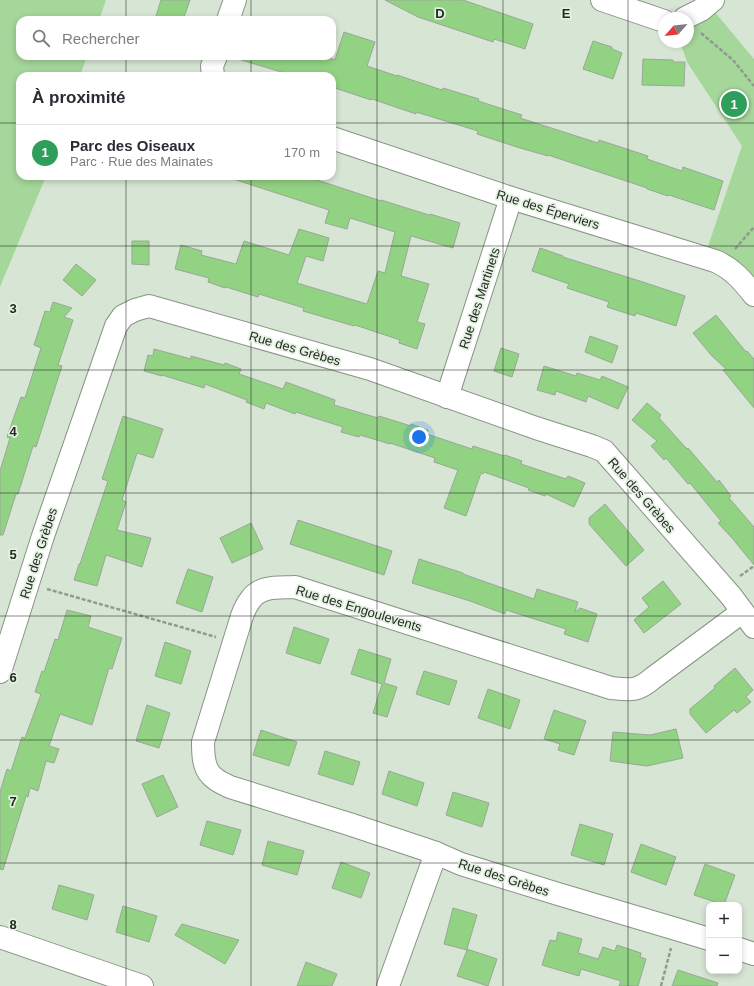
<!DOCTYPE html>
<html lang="fr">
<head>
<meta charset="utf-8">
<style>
  :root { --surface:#fff; --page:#f2f2f3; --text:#2b2b33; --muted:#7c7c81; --line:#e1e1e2; --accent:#0f766e }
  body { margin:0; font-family:Helvetica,sans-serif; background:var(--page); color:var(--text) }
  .controls { position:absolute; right:12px; bottom:12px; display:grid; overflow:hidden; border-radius:8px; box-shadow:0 2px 6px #0003 }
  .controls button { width:36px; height:36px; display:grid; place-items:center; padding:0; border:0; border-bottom:1px solid var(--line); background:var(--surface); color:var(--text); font:20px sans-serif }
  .compass { position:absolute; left:658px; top:12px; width:36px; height:36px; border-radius:50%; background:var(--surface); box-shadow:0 2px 6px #0003; rotate:243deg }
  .you { position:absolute; left:419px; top:437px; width:14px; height:14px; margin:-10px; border:3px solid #fff; border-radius:50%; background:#1a73e8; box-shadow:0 0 0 6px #1a73e833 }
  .badge { display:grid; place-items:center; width:26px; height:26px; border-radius:50%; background:var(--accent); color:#fff; font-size:13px; font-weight:700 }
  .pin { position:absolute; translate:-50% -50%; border:2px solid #fff; box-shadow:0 1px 4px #0006 }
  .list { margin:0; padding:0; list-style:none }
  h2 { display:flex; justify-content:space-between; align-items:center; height:52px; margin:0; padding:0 16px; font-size:17px }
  h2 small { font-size:13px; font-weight:400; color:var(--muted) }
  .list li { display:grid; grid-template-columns:26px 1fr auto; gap:12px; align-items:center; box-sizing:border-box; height:56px; padding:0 16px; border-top:1px solid var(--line) }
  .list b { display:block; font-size:15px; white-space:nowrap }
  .list p { margin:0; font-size:13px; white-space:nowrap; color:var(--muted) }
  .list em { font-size:13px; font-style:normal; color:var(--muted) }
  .icon { flex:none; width:22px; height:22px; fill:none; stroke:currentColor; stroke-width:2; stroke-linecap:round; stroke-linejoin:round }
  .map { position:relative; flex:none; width:754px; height:986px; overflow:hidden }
  .search { position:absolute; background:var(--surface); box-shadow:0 2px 6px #0003; left:16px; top:16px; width:320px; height:44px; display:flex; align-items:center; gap:10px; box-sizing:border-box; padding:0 14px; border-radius:12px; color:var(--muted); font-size:15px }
  .panel { position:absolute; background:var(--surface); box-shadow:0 2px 6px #0003; left:16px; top:72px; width:320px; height:108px; border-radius:12px }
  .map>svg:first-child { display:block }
</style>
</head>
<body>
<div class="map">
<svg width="754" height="986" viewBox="0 0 754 986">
  <rect width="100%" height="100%" fill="#d7e5d4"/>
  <g fill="#a5d69a">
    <path d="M0 0H106L99 20H20V56H87L80 76H20V176H46L0 287Z"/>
    <path d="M708 4 754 59V279L704 258 742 146 687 62 680 42H688V18Z"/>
  </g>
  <g fill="#92d283" stroke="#9aa797">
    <path d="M161 0H190L183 20H168L156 16Z"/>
    <path d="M385 0H463L533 24 525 49 494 39 493 42 418 17Z"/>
    <path d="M344 32 375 42 367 66 397 76V75L442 90 443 88 479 99 478 101 522 115 520 118 598 143 599 140 648 156 647 159 682 171 683 167 723 181 714 210 669 195 668 196 647 189V188L548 155V156L520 148 477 134 478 131 416 112V114L372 99 371 100 332 87V76H295L241 60V56H322L335 60Z"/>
    <path d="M593 41 612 47V49L622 53 613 79 583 69Z"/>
    <path d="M643 59 673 60V62H685L684 86 642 85Z"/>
    <path d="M234 176H305L381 201V200L429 215 430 214 460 223 453 248 411 236 401 276 429 284 417 322 425 324 417 349 399 343 400 340 355 325 354 326 303 311 304 308 259 294 258 297 226 287 225 288 208 282 209 278 175 269 181 245 202 251 201 255 236 264 244 241 289 255 299 229 329 238 323 261 306 256 297 283 367 304 378 271 385 273 395 232 350 218 347 229 325 223 329 210 233 179Z"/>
    <path d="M132 241H149V265L132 264Z"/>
    <path d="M540 248 563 256V257L646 283 685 296 676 326 636 313 635 316 607 307 609 302 567 288 569 284 532 271Z"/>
    <path d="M76 264 96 280 82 296 63 280Z"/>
    <path d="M53 302 72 308 64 317 73 320 58 365 62 366 36 447 33 446 18 494H16L3 535H0V471L10 438 7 437 21 397 25 398 41 348 34 345 45 311 50 312Z"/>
    <path d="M716 315 746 352 747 351 754 359V408L723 370 726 369 711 355 693 333Z"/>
    <path d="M590 336 618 346 612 363 585 352Z"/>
    <path d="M501 348 519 354 512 377 494 371Z"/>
    <path d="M154 349 191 359V356L224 365 225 363 241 369 239 374 283 389 286 382 335 400 334 405 378 418 379 416 411 426V424L428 430 427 434 472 449 473 446 504 456 505 455 522 461 521 464 566 479 568 476 585 483 574 507 546 494 545 496 528 490 529 488 484 472 483 474 481 473 466 516 444 508 458 470 434 462 435 458 390 443V444L360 435 359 437 341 432 343 427 296 412 295 414 266 403 264 409 246 402 247 400 205 384 204 388 162 375V376L144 371 148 355 153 356Z"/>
    <path d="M544 366 576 376 577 373 600 380 602 376 628 387 618 409 588 396 586 402 556 391 555 395 537 390Z"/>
    <path d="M647 403 661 415 659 418 687 449 688 448 717 482 719 480 731 496 729 498 754 527V565L732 538 718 523 721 521 690 483 688 484 666 458 664 460 651 446 657 441 632 420Z"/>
    <path d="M123 416 163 429 153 458 137 453 122 500 126 502 117 530 151 538 142 567 106 555 97 586 74 580 79 564H80L108 481 102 479Z"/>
    <path d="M605 504 644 550 626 566 589 524V518Z"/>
    <path d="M298 520 392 551 384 575 290 544Z"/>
    <path d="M251 523 263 549 232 563 220 538Z"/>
    <path d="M419 559 463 573V574L534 599 537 589 578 602 575 612 580 608 597 614 588 642 564 634 566 629 506 610 505 614 470 601 412 583Z"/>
    <path d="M188 569 213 577 202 612 176 603Z"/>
    <path d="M663 581 681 604 644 633 634 620 649 607 642 598Z"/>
    <path d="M67 610 91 616 88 627 122 638 112 669 109 668 92 725 60 714 49 746 59 749 54 763 46 761 38 791 30 788 28 797 26 796 3 870 0 869V792L7 769 11 771 22 737 25 738 41 694 35 692 42 671 44 672 55 639 58 640Z"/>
    <path d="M294 627 329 639 320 664 286 653Z"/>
    <path d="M165 642 191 651 181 684 155 676Z"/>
    <path d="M359 649 391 659 384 683 397 687 387 717 373 713 382 684 351 674Z"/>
    <path d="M735 668 753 690 746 697 751 702 737 713 734 710 706 733 690 714V709L715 688 714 686Z"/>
    <path d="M424 671 457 681 449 705 416 694Z"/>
    <path d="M488 689 520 700 510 729 478 718Z"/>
    <path d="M147 705 170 713 159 748 136 741Z"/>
    <path d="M554 710 586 721 574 755 558 750 560 744 544 739Z"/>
    <path d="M676 729 683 758 647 766 610 761 613 732 650 735Z"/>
    <path d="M261 730 297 742 289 766 253 755Z"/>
    <path d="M325 751 360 762 353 785 318 774Z"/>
    <path d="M389 771 424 783 417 806 382 794Z"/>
    <path d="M163 775 178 807 157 817 142 784Z"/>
    <path d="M453 792 489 803 482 827 446 815Z"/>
    <path d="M207 821 241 830 233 855 200 845Z"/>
    <path d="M580 824 613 834 604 865 571 855Z"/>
    <path d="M268 841 304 851 297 875 262 865Z"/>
    <path d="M641 844 676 857 666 885 631 872Z"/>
    <path d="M341 862 370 873 361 898 332 888Z"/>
    <path d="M705 864 735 875 724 905 694 895Z"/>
    <path d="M59 885 94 895 87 920 52 909Z"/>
    <path d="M123 906 157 916 149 942 116 932Z"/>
    <path d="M453 908 477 915 467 949 497 959 488 986 457 976 467 950 444 944Z"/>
    <path d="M182 924 239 940 225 964 175 935Z"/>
    <path d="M558 932 582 939 578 953 598 959 603 947 615 951 617 945 641 953 640 957 646 959 638 986H619L621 981 581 969 579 976 542 965 550 940 556 941Z"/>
    <path d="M306 962 337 974 332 986H297Z"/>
    <path d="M678 970 718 983 717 986H672Z"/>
  </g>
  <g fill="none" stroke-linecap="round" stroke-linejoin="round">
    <g stroke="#889585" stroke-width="24">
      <g id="minor">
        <path d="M602 0 664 21"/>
        <path d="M685 18 701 10 713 0"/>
        <path d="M228 20 235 0"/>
        <path d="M213 76 212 66 216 56"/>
        <path d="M332 138 511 198 715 261C732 268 743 281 754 295"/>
        <path d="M447 397 511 198"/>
        <path d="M0 672 43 536 116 326 123 316 135 310 149 306 370 369 536 428 592 446 604 451 731 596 754 627"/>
        <path d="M0 937 142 986"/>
        <path d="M709 939 676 929 558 894 461 864 436 853 349 824 230 787C224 784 216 781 211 775 203 767 203 753 203 742L242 616C244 610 247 604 251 599 261 585 280 588 295 587L611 688C630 690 637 692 653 678L742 612"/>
        <path d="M739 949 754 954"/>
        <path d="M388 986 436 853"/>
      </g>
    </g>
    <g stroke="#909a8e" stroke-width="2.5" stroke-dasharray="4 2" stroke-linecap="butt">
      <path d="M701 33 733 60 754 86"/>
      <path d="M735 249 754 227"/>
      <path d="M740 576 754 566"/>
      <path d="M47 589 216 637"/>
      <path d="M661 986 671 948"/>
    </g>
    <use href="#minor" stroke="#fff" stroke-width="22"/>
  </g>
  <path fill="none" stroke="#252a24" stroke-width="1" stroke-opacity="0.55" d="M126 0V20M251 0V20M377 0V986M503 0V986M628 0V986M126 56V76M251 56V76M0 123H20M332 123H754M126 176V986M251 176V986M0 246H754M0 370H754M0 493H754M0 616H754M0 740H754M0 863H754"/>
  <g text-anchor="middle" stroke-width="3.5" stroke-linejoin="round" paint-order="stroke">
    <g font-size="13" fill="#252a24" stroke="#e4f2e1">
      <text transform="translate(548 209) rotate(17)" y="5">Rue des Éperviers</text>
      <text transform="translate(479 298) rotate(-72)" y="5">Rue des Martinets</text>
      <text transform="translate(295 348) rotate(16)" y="5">Rue des Grèbes</text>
      <text transform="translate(642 495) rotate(49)" y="5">Rue des Grèbes</text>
      <text transform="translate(38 553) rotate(-72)" y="5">Rue des Grèbes</text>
      <text transform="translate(359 608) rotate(17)" y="5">Rue des Engoulevents</text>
      <text transform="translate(504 877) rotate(18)" y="5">Rue des Grèbes</text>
    </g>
  </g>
  <g font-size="13" text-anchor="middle" font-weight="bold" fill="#252a24" stroke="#e4f2e1" stroke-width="3.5" stroke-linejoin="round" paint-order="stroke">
    <text x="440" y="18">D</text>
    <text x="566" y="18">E</text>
    <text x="13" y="313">3</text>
    <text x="13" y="436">4</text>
    <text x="13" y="559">5</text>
    <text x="13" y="682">6</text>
    <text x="13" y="806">7</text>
    <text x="13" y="929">8</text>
  </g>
</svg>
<div class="controls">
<button>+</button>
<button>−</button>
</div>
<svg class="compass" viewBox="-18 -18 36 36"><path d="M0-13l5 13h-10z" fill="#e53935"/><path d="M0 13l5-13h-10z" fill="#7c7c81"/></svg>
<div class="you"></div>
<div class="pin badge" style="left:734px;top:104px;background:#2e9e5b">1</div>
<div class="search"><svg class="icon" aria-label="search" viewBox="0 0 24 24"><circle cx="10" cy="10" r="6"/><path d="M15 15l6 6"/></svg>Rechercher</div>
<section class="panel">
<h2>À proximité<small></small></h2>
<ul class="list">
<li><span class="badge" style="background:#2e9e5b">1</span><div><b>Parc des Oiseaux</b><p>Parc · Rue des Mainates</p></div><em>170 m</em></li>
</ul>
</section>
</div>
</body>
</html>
